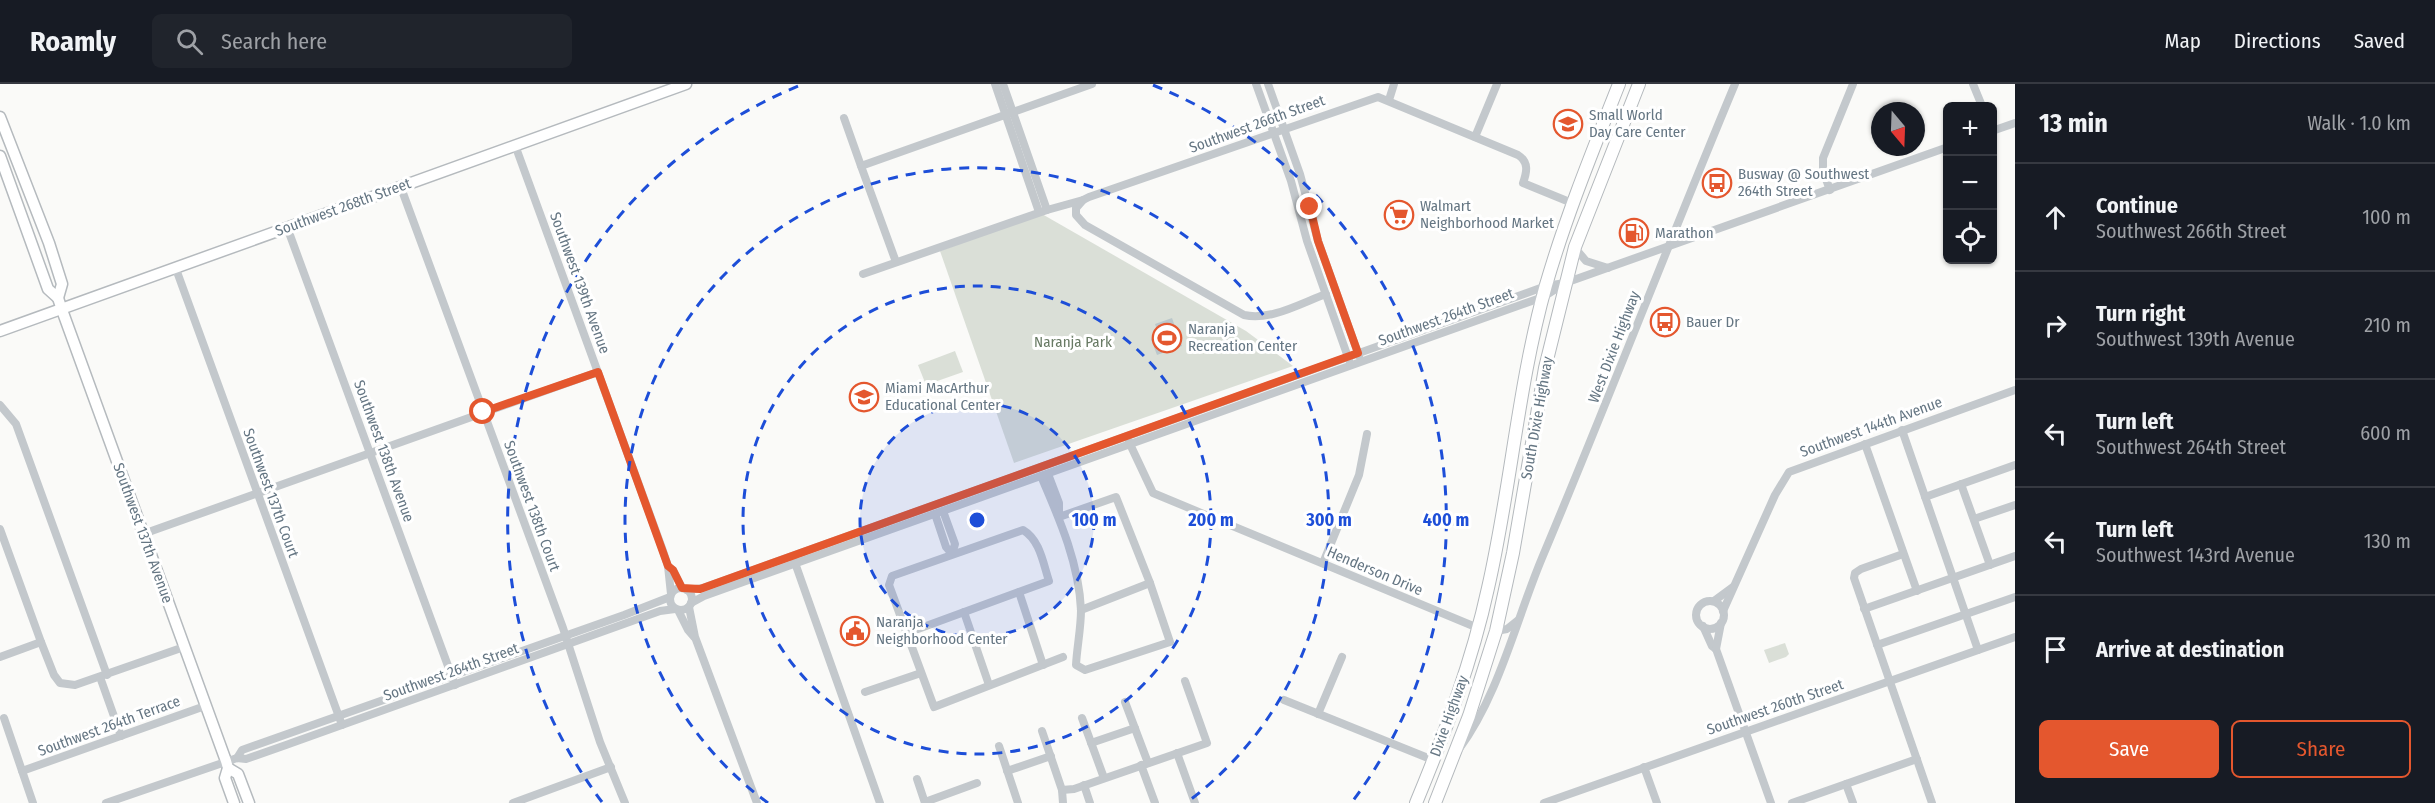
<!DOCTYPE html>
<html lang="en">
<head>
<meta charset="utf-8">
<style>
  :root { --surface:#171b24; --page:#20242c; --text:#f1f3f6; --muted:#9ea1a6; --line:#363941; --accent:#e4572e }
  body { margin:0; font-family:"Fira Sans Condensed",sans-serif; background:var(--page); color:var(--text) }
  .controls { position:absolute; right:18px; top:18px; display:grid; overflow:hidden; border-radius:9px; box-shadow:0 2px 4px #0004 }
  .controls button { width:54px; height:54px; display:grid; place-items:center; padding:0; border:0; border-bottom:2px solid var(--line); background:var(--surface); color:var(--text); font:30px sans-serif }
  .compass { position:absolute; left:1871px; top:18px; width:54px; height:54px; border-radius:50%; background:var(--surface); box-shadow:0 2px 4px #0004; rotate:161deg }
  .stop { position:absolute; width:18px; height:18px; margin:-14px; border:4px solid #e4572e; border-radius:50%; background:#fff }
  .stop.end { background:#e4572e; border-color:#fff; box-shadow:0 2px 6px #0008 }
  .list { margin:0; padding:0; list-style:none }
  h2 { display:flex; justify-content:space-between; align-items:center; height:78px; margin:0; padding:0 24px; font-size:26px }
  h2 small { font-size:20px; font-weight:400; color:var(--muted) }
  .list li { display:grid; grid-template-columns:39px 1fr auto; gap:18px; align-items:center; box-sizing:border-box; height:108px; padding:0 24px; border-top:2px solid var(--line) }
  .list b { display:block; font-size:22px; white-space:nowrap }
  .list p { margin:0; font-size:20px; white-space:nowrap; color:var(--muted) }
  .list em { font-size:20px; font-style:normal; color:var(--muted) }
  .actions { display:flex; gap:12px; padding:18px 24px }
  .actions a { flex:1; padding:14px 0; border:2px solid var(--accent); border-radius:9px; text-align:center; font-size:21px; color:var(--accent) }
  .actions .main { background:var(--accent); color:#fff }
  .icon { flex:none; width:33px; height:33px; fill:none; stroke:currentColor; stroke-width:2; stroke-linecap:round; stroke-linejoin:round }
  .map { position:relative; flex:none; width:2015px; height:719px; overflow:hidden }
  header { display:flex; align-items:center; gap:36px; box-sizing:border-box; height:84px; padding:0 30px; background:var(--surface); border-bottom:2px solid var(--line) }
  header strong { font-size:28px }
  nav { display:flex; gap:33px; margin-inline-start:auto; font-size:21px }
  .search { width:420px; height:54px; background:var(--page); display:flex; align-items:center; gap:15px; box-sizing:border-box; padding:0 21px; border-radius:9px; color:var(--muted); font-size:22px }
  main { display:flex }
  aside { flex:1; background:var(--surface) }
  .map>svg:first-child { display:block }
</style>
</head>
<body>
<header>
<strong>Roamly</strong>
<div class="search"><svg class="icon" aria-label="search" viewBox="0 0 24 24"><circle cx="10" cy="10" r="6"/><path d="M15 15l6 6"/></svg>Search here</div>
<nav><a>Map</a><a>Directions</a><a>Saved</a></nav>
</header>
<main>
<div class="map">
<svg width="2015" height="719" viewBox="0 0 2015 719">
  <rect width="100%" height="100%" fill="#fafaf8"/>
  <g fill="#dadfd7">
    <path d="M1042 130 1246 247 1293 282 1014 379 940 167Z"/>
    <path d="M955 267 963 288 926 301 918 281Z"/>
    <path d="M1785 559 1789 570 1786 573 1769 579 1764 566Z"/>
  </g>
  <g fill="#bbc7cb">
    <path d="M1172 234 1182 262 1157 271 1151 255 1159 251 1155 240Z"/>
    <path d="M1442 430 1464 434 1461 443 1450 441 1442 433Z"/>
  </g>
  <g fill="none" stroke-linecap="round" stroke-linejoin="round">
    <g stroke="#b5babe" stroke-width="13">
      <g id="major">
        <path d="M0 33 49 159 62 200 58 214"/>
        <path d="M0 72 48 205 58 214 62 226 226 677 228 684 225 694 234 719"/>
        <path d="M0 247 686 0"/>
        <path d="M228 684 238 690 249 719"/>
      </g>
    </g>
    <g stroke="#b4b9bd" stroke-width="14">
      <g id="highway">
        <path d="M1416 719C1445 649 1472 578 1488 504 1511 404 1518 300 1546 201 1566 132 1593 66 1619 0"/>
        <path d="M1435 719 1469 632 1496 547 1513 469 1545 284 1575 163 1639 0"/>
      </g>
    </g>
    <g stroke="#c3c8cc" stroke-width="8">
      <path d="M995 0 1039 128"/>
      <path d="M1003 0 1047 126 1083 116"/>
      <path d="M1256 0 1291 97 1307 157 1349 276"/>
      <path d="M1268 0 1300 90 1318 157 1359 272"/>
      <path d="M1973 0 1982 22"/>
      <path d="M1389 16 1394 0"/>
      <path d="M844 34 861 82 1092 0"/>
      <path d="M1992 47 2015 39"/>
      <path d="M1475 53 1497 0"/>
      <path d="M515 61 662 464 668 482 671 510"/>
      <path d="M861 82 896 178"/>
      <path d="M400 101 563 544 600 658 625 719"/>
      <path d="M1830 106 1823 87V74L1853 0"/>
      <path d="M287 143 455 601"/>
      <path d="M1575 164 1586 177 1608 184"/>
      <path d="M176 185 342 641"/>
      <path d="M863 190 1047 126"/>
      <path d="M1326 210C1301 219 1271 237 1244 231L1085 141 1076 131V124L1083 116 1089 113 1378 13 1518 71C1529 78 1527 88 1523 99L1572 119"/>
      <path d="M0 321 16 340 107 591"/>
      <path d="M1902 346 1978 566"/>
      <path d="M1129 358 1153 409 1478 544"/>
      <path d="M1865 360 1917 507"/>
      <path d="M1048 390 1059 419V429"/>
      <path d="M1041 392C1059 434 1079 479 1081 526 1081 544 1077 563 1076 581L1085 586 1170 558 1150 499 1116 413 1059 433"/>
      <path d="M1961 400 1990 481"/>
      <path d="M1925 413 2015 381"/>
      <path d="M943 427 955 460 952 470"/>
      <path d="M935 430 946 463 952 470"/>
      <path d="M1974 435 2015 421"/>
      <path d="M0 445 41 558 54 591 60 599 75 601 184 563"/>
      <path d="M143 450 598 288"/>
      <path d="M1903 470 1861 485 1855 489 1854 494 1932 719"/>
      <path d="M794 476 880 719"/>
      <path d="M1323 479 1359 391 1367 350"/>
      <path d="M668 482 673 486 682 504"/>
      <circle cx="681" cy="515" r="11"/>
      <path d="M687 506 703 504 1546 202 1565 199 1948 63"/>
      <path d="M1019 508 1043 581"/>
      <path d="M1714 517 1733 503"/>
      <circle cx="1710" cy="531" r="14"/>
      <path d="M691 519 704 512 1543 213 1562 201"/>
      <path d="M689 523 695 553 757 719"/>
      <path d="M1864 525 2015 472"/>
      <path d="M678 526 688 546 694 553"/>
      <path d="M1081 526 1150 499"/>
      <path d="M1723 527 1775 411 1789 388 2015 306"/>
      <path d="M964 528 989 601"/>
      <path d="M1703 542 1712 562 1716 565 1771 719"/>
      <path d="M1496 547 1507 545 1517 537"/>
      <path d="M907 549 1049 497C1043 479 1040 456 1023 446L892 492 889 501 934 623 1063 573"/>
      <path d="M1877 561 2015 513"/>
      <path d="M1716 565 1721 539"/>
      <path d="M0 573 41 558"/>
      <path d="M100 593 121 652"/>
      <path d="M865 608 921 589"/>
      <path d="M1284 616 1433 676"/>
      <path d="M1125 618 1148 679"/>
      <path d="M1318 630 1342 573"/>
      <path d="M4 634 33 719"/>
      <path d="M1082 634 1104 694"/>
      <path d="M1042 647 1062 706 1063 719"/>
      <path d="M1091 659 1135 644"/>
      <path d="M999 662 1018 719"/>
      <path d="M1459 665C1499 611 1516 536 1542 474 1608 317 1669 158 1735 0"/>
      <path d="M1177 669 1195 719"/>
      <path d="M237 674 242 666 624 531 670 513"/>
      <path d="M1141 681 1155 719"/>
      <path d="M1644 683 1657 719"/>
      <path d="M22 687 205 622"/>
      <path d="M1007 687 1051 672"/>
      <path d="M917 695 925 719"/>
      <path d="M1846 700 1853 719"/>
      <path d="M1084 701 1090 719"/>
      <path d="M1062 706 1074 705 1207 659 1185 597"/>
      <path d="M925 718 977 699"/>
      <path d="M106 719 237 674 246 675 286 661 660 527 675 525"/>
      <path d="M513 719 611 683"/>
      <path d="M1544 719 2015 553"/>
      <path d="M1792 719 1917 675"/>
    </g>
    <use href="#major" stroke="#fff" stroke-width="10"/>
    <use href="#highway" stroke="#fff" stroke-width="12"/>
  </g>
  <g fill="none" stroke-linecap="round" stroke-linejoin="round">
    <path stroke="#e4572e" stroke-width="8" d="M483 328 598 288 668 482 673 486 682 504 700 505 1358 269 1318 157 1310 123"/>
  </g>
  <circle cx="977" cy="436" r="117" fill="#1d4ed8" fill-opacity=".12"/>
  <g fill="none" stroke="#1d4ed8" stroke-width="3" stroke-dasharray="10 8">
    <circle cx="977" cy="436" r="117"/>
    <circle cx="977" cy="436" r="234"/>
    <path d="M768 719A352 352 0 1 1 1186 719"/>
    <path d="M602 718A469 469 0 0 1 801 1M1153 1A469 469 0 0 1 1352 718"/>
  </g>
  <defs>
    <g id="school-ring" transform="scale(1.5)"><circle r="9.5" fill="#fff" stroke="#e4572e" stroke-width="1.5"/><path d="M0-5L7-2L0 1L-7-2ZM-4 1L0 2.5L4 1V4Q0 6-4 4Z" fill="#e4572e"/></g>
    <g id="bus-ring" transform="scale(1.5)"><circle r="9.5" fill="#fff" stroke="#e4572e" stroke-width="1.5"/><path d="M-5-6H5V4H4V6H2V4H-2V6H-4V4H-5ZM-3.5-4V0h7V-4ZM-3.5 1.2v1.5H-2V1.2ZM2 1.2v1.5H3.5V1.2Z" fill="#e4572e"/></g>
    <g id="supermarket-ring" transform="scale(1.5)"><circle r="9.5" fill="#fff" stroke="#e4572e" stroke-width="1.5"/><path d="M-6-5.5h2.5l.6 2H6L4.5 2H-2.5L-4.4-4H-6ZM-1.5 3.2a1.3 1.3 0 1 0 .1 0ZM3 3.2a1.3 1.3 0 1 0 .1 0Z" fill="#e4572e"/></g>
    <g id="fuel-ring" transform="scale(1.5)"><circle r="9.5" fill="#fff" stroke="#e4572e" stroke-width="1.5"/><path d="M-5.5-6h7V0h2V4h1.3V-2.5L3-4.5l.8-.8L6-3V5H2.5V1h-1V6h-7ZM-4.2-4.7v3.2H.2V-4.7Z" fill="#e4572e"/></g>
    <g id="stadium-ring" transform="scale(1.5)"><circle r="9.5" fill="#fff" stroke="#e4572e" stroke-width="1.5"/><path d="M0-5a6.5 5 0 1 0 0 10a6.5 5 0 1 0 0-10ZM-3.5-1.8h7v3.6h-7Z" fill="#e4572e"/></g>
    <g id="civic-ring" transform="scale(1.5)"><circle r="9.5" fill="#fff" stroke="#e4572e" stroke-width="1.5"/><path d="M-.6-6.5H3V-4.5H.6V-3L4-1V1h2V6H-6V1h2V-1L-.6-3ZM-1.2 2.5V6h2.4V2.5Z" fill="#e4572e"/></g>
  </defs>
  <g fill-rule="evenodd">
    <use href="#school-ring" x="1568" y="40"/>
    <use href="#bus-ring" x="1717" y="99"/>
    <use href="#supermarket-ring" x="1399" y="131"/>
    <use href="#fuel-ring" x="1634" y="149"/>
    <use href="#bus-ring" x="1665" y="238"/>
    <use href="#stadium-ring" x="1167" y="254"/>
    <use href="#school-ring" x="864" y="313"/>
    <use href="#civic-ring" x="855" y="547"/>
  </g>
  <g text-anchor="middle" stroke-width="6" stroke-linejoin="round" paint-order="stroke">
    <g font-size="15" fill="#657683" stroke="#fff" text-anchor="start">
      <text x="1589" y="36">Small World<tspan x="1589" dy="17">Day Care Center</tspan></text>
      <text x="1738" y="95">Busway @ Southwest<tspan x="1738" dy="17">264th Street</tspan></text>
      <text x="1420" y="127">Walmart<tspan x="1420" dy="17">Neighborhood Market</tspan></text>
      <text x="1655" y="154">Marathon</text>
      <text x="1686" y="243">Bauer Dr</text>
      <text x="1188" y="250">Naranja<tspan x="1188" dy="17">Recreation Center</tspan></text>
      <text x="885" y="309">Miami MacArthur<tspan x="885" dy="17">Educational Center</tspan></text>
      <text x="876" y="543">Naranja<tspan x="876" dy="17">Neighborhood Center</tspan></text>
    </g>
    <g font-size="15" fill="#657683" stroke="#fff">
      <text transform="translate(1257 40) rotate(-20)" y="5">Southwest 266th Street</text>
      <text transform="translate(343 123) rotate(-20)" y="5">Southwest 268th Street</text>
      <text transform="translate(580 199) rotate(70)" y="5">Southwest 139th Avenue</text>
      <text transform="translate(1446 233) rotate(-20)" y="5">Southwest 264th Street</text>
      <text transform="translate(1614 263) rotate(-69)" y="5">West Dixie Highway</text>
      <text transform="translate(1537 334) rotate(-80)" y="5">South Dixie Highway</text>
      <text transform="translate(1871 343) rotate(-20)" y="5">Southwest 144th Avenue</text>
      <text transform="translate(384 367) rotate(70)" y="5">Southwest 138th Avenue</text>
      <text transform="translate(271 409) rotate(70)" y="5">Southwest 137th Court</text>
      <text transform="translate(532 422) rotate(70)" y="5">Southwest 138th Court</text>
      <text transform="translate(143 449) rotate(70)" y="5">Southwest 137th Avenue</text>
      <text transform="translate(1375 487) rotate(23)" y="5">Henderson Drive</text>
      <text transform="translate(451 588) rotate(-20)" y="5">Southwest 264th Street</text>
      <text transform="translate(1775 623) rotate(-19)" y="5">Southwest 260th Street</text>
      <text transform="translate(1449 632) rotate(-70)" y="5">Dixie Highway</text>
      <text transform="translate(109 642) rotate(-20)" y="5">Southwest 264th Terrace</text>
    </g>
    <g font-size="15" fill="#687a64" stroke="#fff">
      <text x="1073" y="263">Naranja Park</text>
    </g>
  </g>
  <circle cx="977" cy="436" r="9" fill="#1d4ed8" stroke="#fff" stroke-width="3"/>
  <g font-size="18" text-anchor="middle" font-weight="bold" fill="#1d4ed8" stroke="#fff" stroke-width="6" stroke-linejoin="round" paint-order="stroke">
    <text x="1094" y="442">100 m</text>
    <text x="1211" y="442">200 m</text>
    <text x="1329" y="442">300 m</text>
    <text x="1446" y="442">400 m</text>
  </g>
</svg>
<div class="controls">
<button>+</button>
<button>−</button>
<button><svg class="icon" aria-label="locate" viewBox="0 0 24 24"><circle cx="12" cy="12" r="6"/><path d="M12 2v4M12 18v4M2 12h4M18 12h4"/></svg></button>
</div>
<svg class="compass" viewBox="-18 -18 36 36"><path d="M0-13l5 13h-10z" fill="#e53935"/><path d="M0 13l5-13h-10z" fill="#9ea1a6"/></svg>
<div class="stop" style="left:483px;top:328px"></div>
<div class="stop end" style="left:1310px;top:123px"></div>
</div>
<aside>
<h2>13 min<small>Walk · 1.0 km</small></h2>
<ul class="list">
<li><svg class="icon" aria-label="ahead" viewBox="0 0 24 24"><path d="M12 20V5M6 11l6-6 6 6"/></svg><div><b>Continue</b><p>Southwest 266th Street</p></div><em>100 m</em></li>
<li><svg class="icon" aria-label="right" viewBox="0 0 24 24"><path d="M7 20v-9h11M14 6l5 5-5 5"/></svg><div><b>Turn right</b><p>Southwest 139th Avenue</p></div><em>210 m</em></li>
<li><svg class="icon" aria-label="left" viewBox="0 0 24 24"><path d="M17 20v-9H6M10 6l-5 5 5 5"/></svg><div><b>Turn left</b><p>Southwest 264th Street</p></div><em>600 m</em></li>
<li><svg class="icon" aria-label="left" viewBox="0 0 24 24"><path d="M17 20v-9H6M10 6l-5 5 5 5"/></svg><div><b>Turn left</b><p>Southwest 143rd Avenue</p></div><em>130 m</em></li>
<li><svg class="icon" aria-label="arrive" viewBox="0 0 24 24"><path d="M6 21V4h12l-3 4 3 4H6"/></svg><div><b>Arrive at destination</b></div></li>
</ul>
<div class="actions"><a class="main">Save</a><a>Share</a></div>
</aside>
</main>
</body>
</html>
